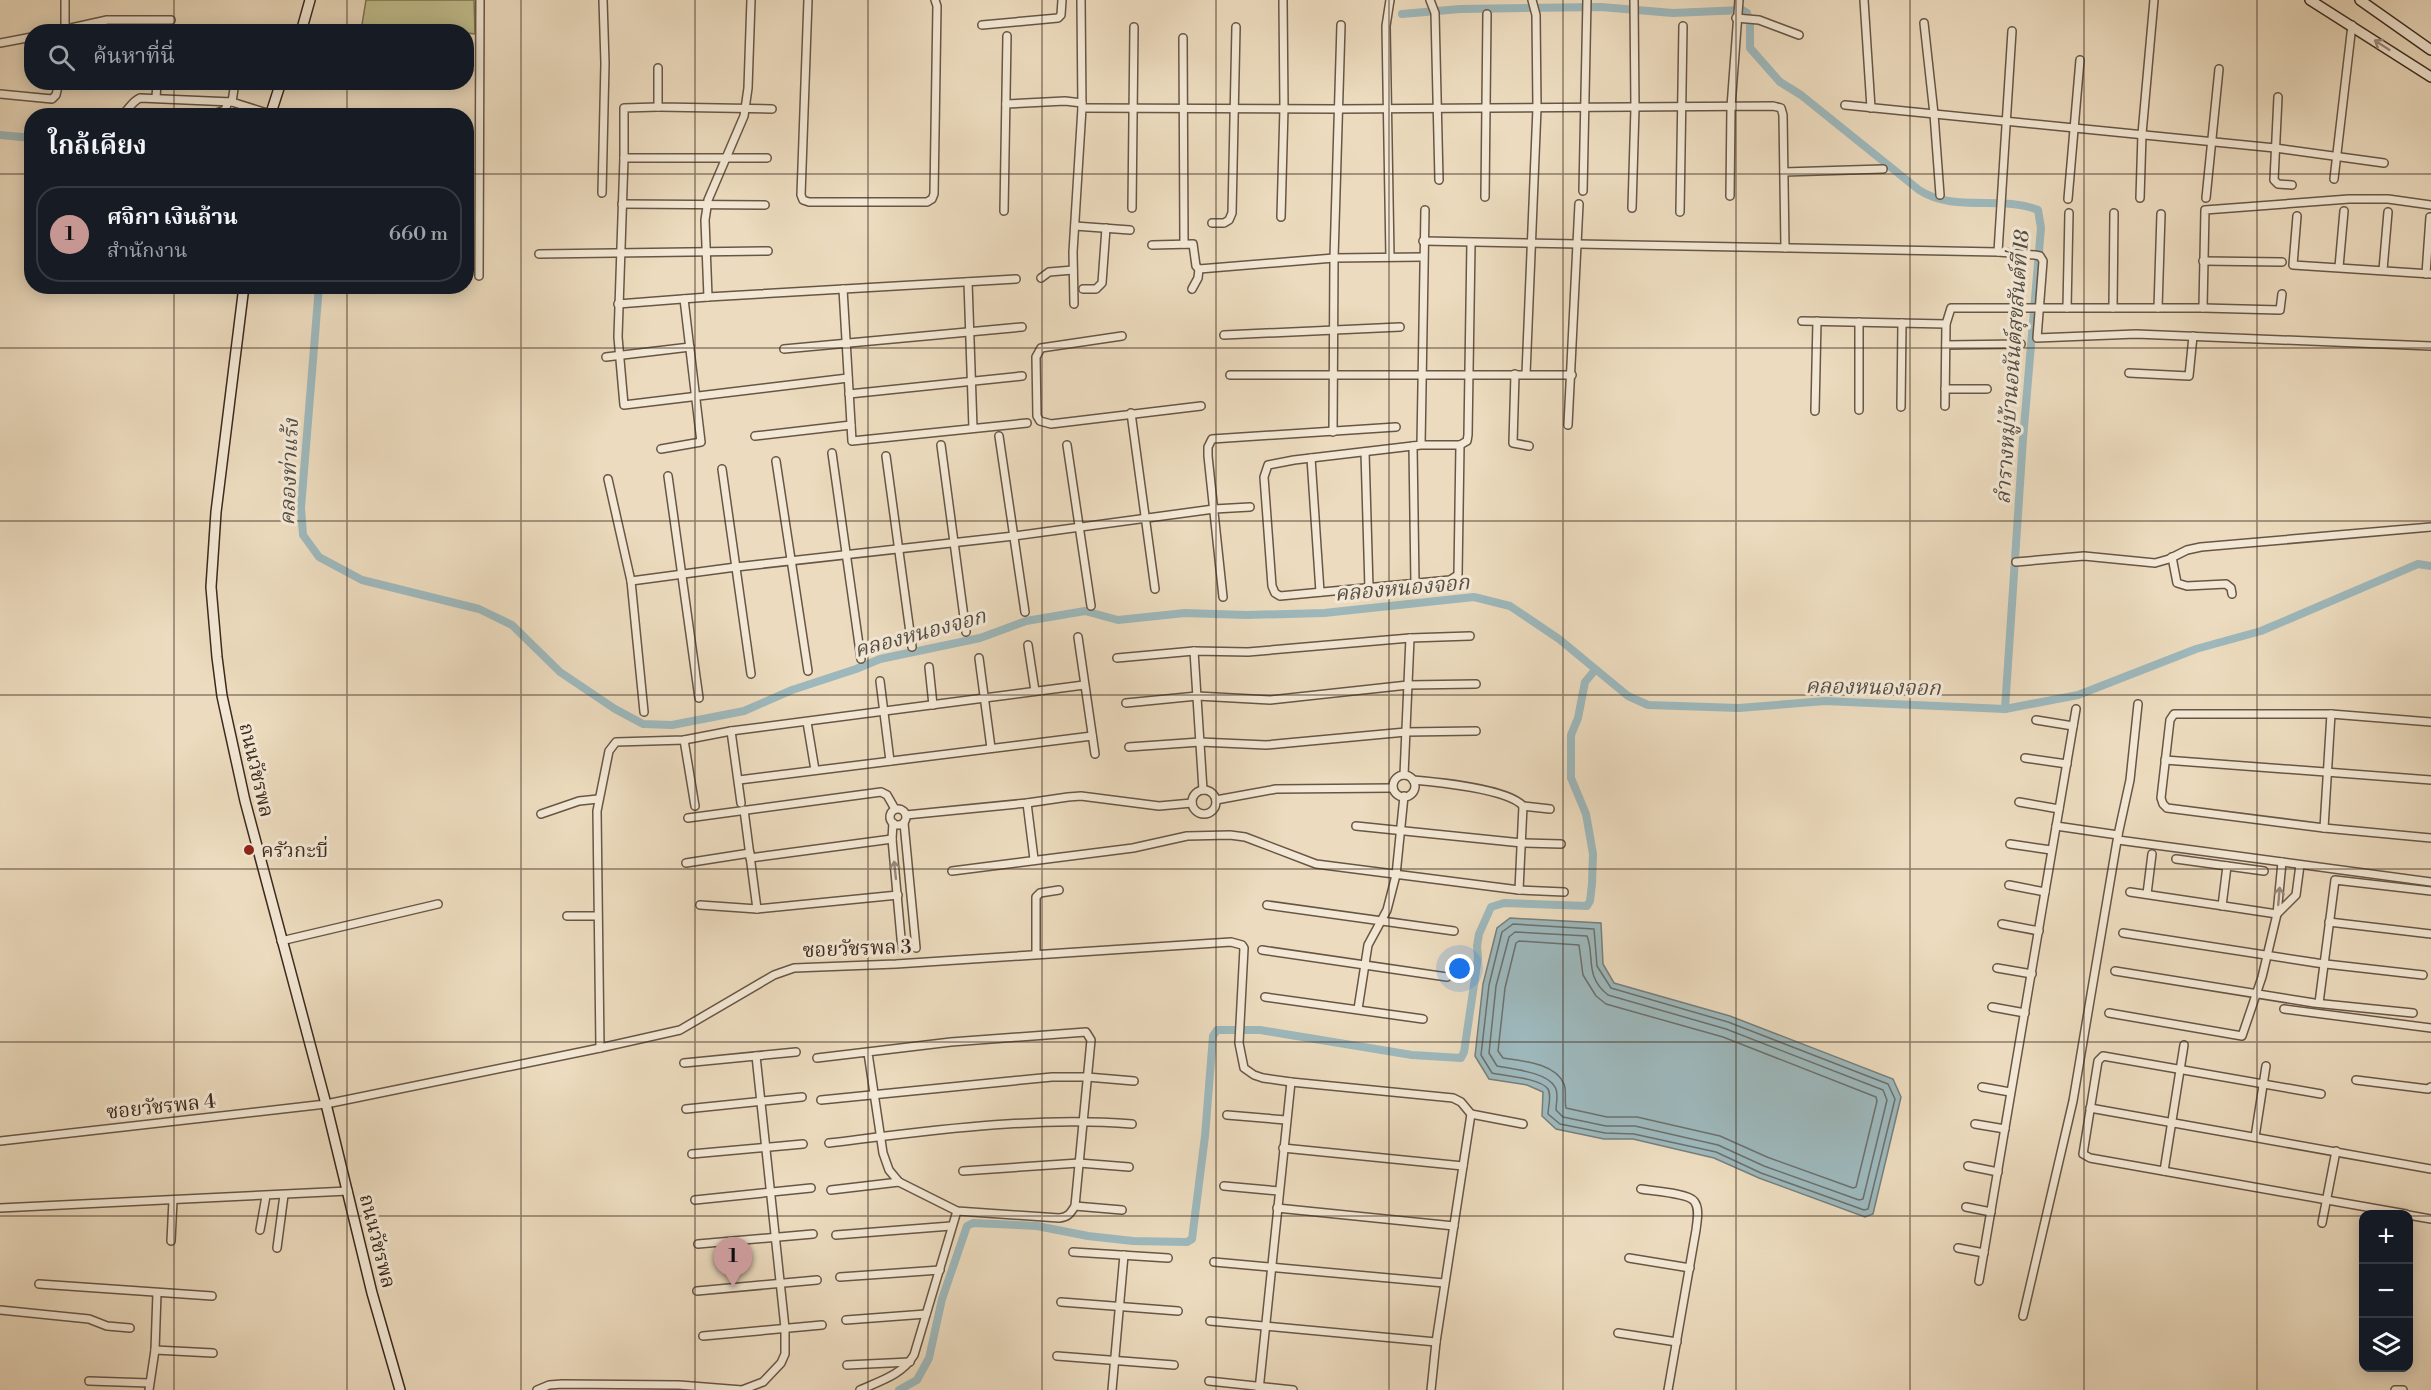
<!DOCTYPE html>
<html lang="th">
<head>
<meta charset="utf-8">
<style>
  :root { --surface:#171b24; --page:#242831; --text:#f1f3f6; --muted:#9ea1a6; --line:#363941; --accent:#c59692 }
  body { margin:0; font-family:"Libre Bodoni","Noto Serif Thai",serif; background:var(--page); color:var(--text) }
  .controls { position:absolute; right:18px; bottom:18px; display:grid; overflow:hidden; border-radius:12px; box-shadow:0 3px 15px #0003 }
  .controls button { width:54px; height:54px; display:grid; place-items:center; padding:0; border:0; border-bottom:2px solid var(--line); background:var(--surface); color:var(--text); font:30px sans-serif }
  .you { position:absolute; left:1460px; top:969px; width:21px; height:21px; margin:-15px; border:4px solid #fff; border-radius:50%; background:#1a73e8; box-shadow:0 0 0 9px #1a73e833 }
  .badge { display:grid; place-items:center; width:39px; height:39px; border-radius:50%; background:var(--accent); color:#111; font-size:20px; font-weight:700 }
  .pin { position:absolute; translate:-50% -50px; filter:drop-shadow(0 2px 3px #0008) }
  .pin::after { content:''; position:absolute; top:32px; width:21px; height:18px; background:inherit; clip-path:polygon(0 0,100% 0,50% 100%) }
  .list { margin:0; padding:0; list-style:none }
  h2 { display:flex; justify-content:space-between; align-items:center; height:78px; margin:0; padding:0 24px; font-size:26px }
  h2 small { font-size:20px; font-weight:400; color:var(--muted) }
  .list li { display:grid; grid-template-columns:39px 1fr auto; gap:18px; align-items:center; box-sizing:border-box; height:96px; margin:0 12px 12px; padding:0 12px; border:2px solid var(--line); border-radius:24px }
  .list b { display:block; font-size:22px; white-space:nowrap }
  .list p { margin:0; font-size:20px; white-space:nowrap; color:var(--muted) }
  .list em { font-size:20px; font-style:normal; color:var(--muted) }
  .icon { flex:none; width:33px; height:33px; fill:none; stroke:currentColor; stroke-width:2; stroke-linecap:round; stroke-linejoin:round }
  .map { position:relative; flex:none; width:2431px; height:1390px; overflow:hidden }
  .search { position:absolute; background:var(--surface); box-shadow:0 3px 15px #0003; left:24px; top:24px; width:450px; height:66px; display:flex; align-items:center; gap:15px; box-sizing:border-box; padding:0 21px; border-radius:24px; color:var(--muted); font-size:22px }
  .panel { position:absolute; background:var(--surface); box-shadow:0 3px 15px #0003; left:24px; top:108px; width:450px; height:186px; border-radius:24px }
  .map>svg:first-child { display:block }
</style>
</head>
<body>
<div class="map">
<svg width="2431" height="1390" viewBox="0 0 2431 1390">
  <rect width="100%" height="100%" fill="#ecdbbe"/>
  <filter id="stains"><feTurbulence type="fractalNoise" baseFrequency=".00333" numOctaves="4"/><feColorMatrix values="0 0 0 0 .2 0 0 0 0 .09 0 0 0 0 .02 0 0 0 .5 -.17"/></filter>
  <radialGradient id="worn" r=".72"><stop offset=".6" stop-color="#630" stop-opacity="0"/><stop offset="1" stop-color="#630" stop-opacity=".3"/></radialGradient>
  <path fill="#c0bd8c" stroke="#7e7354" stroke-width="1.5" d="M366 0H474L475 34 467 33 466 32 361 31Z"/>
  <path fill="#9db8bc" stroke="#767f7c" stroke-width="1.5" d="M1510 918 1601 923 1603 964 1614 983 1730 1016 1893 1079 1901 1097 1873 1214 1865 1217 1759 1178 1714 1158 1633 1139H1604L1556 1129 1542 1116 1543 1092 1527 1085 1489 1079 1475 1056 1483 984 1497 928Z"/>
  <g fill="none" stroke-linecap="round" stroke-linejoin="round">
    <g stroke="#6c706c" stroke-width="1.5">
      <path d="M1513 924 1594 929 1597 966 1611 988 1728 1022 1888 1084 1895 1099 1868 1209 1864 1210 1761 1173 1716 1152 1634 1134 1605 1133 1560 1124 1548 1114C1548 1107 1552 1095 1548 1089 1540 1078 1505 1076 1492 1073L1481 1055 1489 985 1502 932Z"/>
      <path d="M1515 932 1587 936C1595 956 1584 976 1608 995L1726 1029 1883 1090 1887 1100 1863 1199 1859 1200 1764 1166 1718 1145 1635 1126H1606L1563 1117 1556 1110C1556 1103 1559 1093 1555 1087 1547 1072 1512 1069 1497 1066L1489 1053 1496 986 1509 937Z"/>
      <path d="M1519 941 1579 945 1583 975 1596 996 1606 1004 1723 1037 1876 1097 1877 1101 1856 1187 1853 1188 1767 1157 1720 1136 1637 1117H1607L1566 1108C1564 1100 1567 1092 1564 1084 1555 1063 1522 1061 1503 1058L1498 1051 1505 988 1516 943Z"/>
    </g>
    <g stroke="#9db8bc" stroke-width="8">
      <path d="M1402 14 1460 9 1601 7 1673 13 1742 10 1747 13 1750 23V48L1780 82 1801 95 1919 190C1954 213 2001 195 2038 210L2041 228 2023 439 2005 709"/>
      <path d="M0 135 32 138"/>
      <path d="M319 286 301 508 303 535 319 557 362 580 479 609 512 625 560 672 615 709 643 724 672 725 744 711 792 690 856 669 880 659 980 638 1026 621 1085 611 1118 620 1185 613 1246 615 1324 613 1474 597 1510 606 1559 639 1628 696 1648 705 1739 708 1825 701 2005 709 2078 695 2196 649 2261 631 2418 564 2431 566"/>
      <path d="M899 1390 917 1380 929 1358 942 1299 967 1226 973 1223 1037 1226 1088 1236 1133 1241 1187 1242 1192 1239 1205 1136 1213 1036 1217 1030H1260L1412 1055 1461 1058 1464 1052 1478 958 1477 946 1479 934 1491 907 1504 903 1587 906 1590 901 1592 884 1593 854 1586 814 1571 778V735L1578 718 1585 682 1595 670"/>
    </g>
    <g stroke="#685645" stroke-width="10">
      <g id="street">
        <path d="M65 0V30"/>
        <path d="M808 0 801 195 803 200 809 202H927L932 199 934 194 937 6 935 0"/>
        <path d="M1390 0 1386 26 1390 257"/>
        <path d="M1430 0 1435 13 1439 180"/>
        <path d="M1864 0 1871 108"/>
        <path d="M1736 18 1759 20 1799 35"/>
        <path d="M1924 23 1934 114 1940 195"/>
        <path d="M982 25 1058 18 1061 15 1062 0"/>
        <path d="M53 32 107 20H171"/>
        <path d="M161 32V30"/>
        <path d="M1183 38 1184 244"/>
        <path d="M0 43 32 37"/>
        <path d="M658 68V107L772 109"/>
        <path d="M0 94 52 99 56 95 59 82"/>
        <path d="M2278 97 2274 180 2278 184 2292 185"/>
        <path d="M156 98 157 82"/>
        <path d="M232 102 235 82"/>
        <path d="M1006 104 1065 101 1082 103"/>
        <path d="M1845 105 2275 148 2384 163"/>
        <path d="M658 107 624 108V158H767"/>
        <path d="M1082 108 1339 109 1773 106 1781 108 1783 115 1785 248"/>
        <path d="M211 115 225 110 228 102"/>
        <path d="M121 116C129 110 131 102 140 98L232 102 270 114"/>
        <path d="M624 158 618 337 624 405 848 378"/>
        <path d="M1784 172 1883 169"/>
        <path d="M2334 179 2352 25"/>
        <path d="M1583 191 1587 0"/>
        <path d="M602 193 605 63 603 0"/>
        <path d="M1730 196 1731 107 1739 0"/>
        <path d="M1485 197 1487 14"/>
        <path d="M2140 198 2142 134 2154 0"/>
        <path d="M2206 198 2219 69"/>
        <path d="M2068 199 2080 60"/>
        <path d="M622 204 765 205"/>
        <path d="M1132 208 1134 27"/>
        <path d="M1632 208 1635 108 1634 0"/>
        <path d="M1004 211 1007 36"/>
        <path d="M1680 212 1683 26"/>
        <path d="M2297 216 2293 265 2431 274"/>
        <path d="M1281 217 1284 108 1283 1"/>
        <path d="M1212 223H1224L1229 220 1232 213 1236 27"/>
        <path d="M1075 226 1130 230"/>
        <path d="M1423 241 1998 252 2035 255 2040 256 2043 261 2037 338 2136 334 2431 346"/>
        <path d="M1152 245 1193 244 1196 266 1199 269 1334 258 1423 257"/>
        <path d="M1998 252 2012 31"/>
        <path d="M539 254 768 251"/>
        <path d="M2203 261 2282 262"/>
        <path d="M2339 267 2344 211"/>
        <path d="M2383 270 2388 212"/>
        <path d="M2426 274 2430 217"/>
        <path d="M479 276 480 0"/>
        <path d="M1041 278 1049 272 1073 270"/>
        <path d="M968 282 973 428"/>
        <path d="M843 289 852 441 1027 423"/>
        <path d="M1083 289H1096L1102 283 1106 228"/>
        <path d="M1192 289 1198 278 1199 269"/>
        <path d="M708 297 705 220 708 200 744 116 748 88 751 0"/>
        <path d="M618 304 708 297 1016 279"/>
        <path d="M1074 304 1073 252 1082 108 1081 0"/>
        <path d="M2067 308 2069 213"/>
        <path d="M2113 308 2114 213"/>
        <path d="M2158 308 2161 214"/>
        <path d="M2203 308 2280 310 2282 294"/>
        <path d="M1802 321 1946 324 1951 308H2203L2205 210 2349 199H2388L2431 205"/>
        <path d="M1859 322V410"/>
        <path d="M1224 335 1400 327"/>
        <path d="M1122 336 1041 348 1036 357 1037 416 1040 421 1051 424 1201 406"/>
        <path d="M1946 345 2021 344"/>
        <path d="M784 349 1022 327"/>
        <path d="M606 357 690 347"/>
        <path d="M2129 373 2189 376 2193 336"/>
        <path d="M1515 374 1513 443 1529 446"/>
        <path d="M1526 374 1537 108 1536 15 1532 0"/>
        <path d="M1230 375H1572"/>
        <path d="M1945 389H1987"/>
        <path d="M849 394 1022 376"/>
        <path d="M1945 406 1946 324"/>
        <path d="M1901 407 1902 323"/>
        <path d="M1815 411 1817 321"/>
        <path d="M1131 413 1155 589"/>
        <path d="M1568 425 1579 204"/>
        <path d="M1333 432 1334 258 1341 25"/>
        <path d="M755 436 851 425"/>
        <path d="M999 436 1025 612"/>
        <path d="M941 445 966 632"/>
        <path d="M1067 445 1091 606"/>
        <path d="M1421 445 1294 460 1268 465 1264 477 1272 586 1275 593 1280 596 1450 580 1458 575 1460 445H1421L1425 210"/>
        <path d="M1460 445 1467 441 1468 435 1471 243"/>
        <path d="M1413 446 1415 584"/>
        <path d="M661 449 701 442 684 299"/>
        <path d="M1365 452 1369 588"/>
        <path d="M832 453 861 659"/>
        <path d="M886 456 912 647"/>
        <path d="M1311 458 1320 592"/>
        <path d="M776 461 808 671"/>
        <path d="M722 469 751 674"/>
        <path d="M668 476 699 698"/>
        <path d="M608 479 631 581 644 712"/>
        <path d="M2172 557 2177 583 2187 586 2226 584 2231 588 2232 594"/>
        <path d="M2016 562 2084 556 2155 563 2169 559 2187 550 2201 547 2431 527"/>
        <path d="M631 581 736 567 1014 536 1214 509 1250 507"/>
        <path d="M1223 597 1208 456V447L1212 439 1396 427"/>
        <path d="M1078 637 1095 754"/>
        <path d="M1028 645 1035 691"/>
        <path d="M1194 651 1203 790"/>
        <path d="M979 658 991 748"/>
        <path d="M1117 658 1194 651 1248 652 1410 638 1470 636"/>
        <path d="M929 667 933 705"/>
        <path d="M880 681 890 761"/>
        <path d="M1126 703 1197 696 1270 700 1408 685 1476 684"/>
        <path d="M2036 720 2073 726"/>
        <path d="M807 722 815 770"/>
        <path d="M2431 722 2331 714H2174L2170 720 2161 798 2163 804 2167 808 2324 828 2431 838"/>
        <path d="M731 731 741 803"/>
        <path d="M684 740 695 806"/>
        <path d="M1129 747 1200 742 1266 745 1406 732 1476 731"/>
        <path d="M2025 758 2067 764"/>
        <path d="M2165 760 2431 780"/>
        <path d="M1404 775 1410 638"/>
        <circle cx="1404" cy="786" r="11"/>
        <path d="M739 780 1092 736"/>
        <path d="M1413 780C1437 782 1508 789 1523 806L1519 890"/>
        <circle cx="1204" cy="802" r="12"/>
        <path d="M1216 800 1276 789 1393 788"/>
        <path d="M2019 802 2059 809"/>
        <path d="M1027 803 1034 859"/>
        <path d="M1523 806 1550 809"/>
        <circle cx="898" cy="817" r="8"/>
        <path d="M744 810 757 909"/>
        <path d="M541 814 579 801 598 799"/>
        <path d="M906 815 1027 803 1068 797 1081 796 1159 806 1192 803"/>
        <path d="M688 818 881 792 887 795 895 809"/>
        <path d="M893 823 892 839 902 949"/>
        <path d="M904 823 916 948"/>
        <path d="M1356 826 1522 843 1561 844"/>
        <path d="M2056 826 2118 835"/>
        <path d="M2324 828 2331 714"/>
        <path d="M2118 840 2431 882"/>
        <path d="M2010 844 2051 850"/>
        <path d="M750 858 892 839"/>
        <path d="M2176 859 2264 871"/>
        <path d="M2282 862 2277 914 2296 895 2300 865"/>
        <path d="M686 863 750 853"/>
        <path d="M952 871 1133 848 1187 836 1230 835 1245 837 1316 864 1519 890 1564 892"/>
        <path d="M2009 885 2045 892"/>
        <path d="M2147 894 2152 854"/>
        <path d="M700 905 757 909 898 895"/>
        <path d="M1267 905 1454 931"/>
        <path d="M2222 906 2227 866"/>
        <path d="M567 916H597"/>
        <path d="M2329 922 2431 934"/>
        <path d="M2002 924 2039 931"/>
        <path d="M2123 933 2317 963 2423 975"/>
        <path d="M281 941 438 904"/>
        <path d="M1262 950 1447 977"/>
        <path d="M1036 954V897L1040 893 1059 890"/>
        <path d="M1997 968 2032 974"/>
        <path d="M2115 971 2314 1003 2413 1013"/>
        <path d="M1265 997 1423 1019"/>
        <path d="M2319 1003 2335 880 2431 891"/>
        <path d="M1992 1007 2025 1013"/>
        <path d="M1358 1009 1368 945 1387 910 1396 875 1404 796"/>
        <path d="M2284 1009 2431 1028"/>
        <path d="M2109 1013 2242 1036 2262 977 2277 914 2130 892"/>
        <path d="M600 1048 597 811 609 751 616 742 684 740 731 731 1084 685"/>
        <path d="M817 1058 951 1042 1086 1032 1091 1040 1075 1206C1070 1214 1068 1217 1059 1218L957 1211 899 1182 889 1170 883 1153 868 1053"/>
        <path d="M684 1063 796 1052"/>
        <path d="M2356 1080 2428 1089 2431 1087"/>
        <path d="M1982 1087 2010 1092"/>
        <path d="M2321 1094 2103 1056 2098 1061 2083 1154 2090 1158 2406 1214"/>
        <path d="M821 1100 1052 1077H1087L1134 1081"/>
        <path d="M2090 1108 2431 1169"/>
        <path d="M686 1109 802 1097"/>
        <path d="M1227 1115 1286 1120"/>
        <path d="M1975 1124 2005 1129"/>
        <path d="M2255 1137 2266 1066"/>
        <path d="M0 1141 326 1104 600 1048 680 1030 774 975 794 968 896 964 1231 942 1242 945 1244 948 1239 1043 1244 1068 1254 1075 1263 1078 1291 1082 1453 1098 1461 1102 1471 1114 1523 1124"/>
        <path d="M829 1143C928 1131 1031 1116 1132 1124"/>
        <path d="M1283 1148 1463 1166"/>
        <path d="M692 1154 803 1144"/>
        <path d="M1968 1166 1998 1172"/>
        <path d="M963 1171 1079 1163 1129 1167"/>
        <path d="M2164 1171 2184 1045"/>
        <path d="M1224 1186 1279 1191"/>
        <path d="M1641 1189C1652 1191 1688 1193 1694 1201 1700 1208 1697 1221 1696 1230L1668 1390"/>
        <path d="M831 1190 899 1182"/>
        <path d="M695 1200 811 1188"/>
        <path d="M1075 1206 1122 1210"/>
        <path d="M1966 1207 1991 1212"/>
        <path d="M0 1208 348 1191"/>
        <path d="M1277 1208 1454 1226"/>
        <path d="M2408 1215 2431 1219"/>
        <path d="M2322 1223 2336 1151"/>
        <path d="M260 1230 266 1196"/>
        <path d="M836 1235 951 1226"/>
        <path d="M171 1241 173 1200"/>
        <path d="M698 1244 813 1234"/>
        <path d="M277 1248 284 1195"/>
        <path d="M1958 1248 1984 1253"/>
        <path d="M1073 1252 1168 1258"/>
        <path d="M1629 1258 1690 1268"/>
        <path d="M1214 1262 1444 1283"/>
        <path d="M840 1277 940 1270"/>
        <path d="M1979 1281 2076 709"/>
        <path d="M39 1284 212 1296"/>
        <path d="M697 1291 817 1280"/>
        <path d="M1061 1302 1178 1311"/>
        <path d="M0 1310 89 1319 107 1326 130 1328"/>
        <path d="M2023 1316 2073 1101 2118 835 2130 780 2138 704"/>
        <path d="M846 1320 926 1314"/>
        <path d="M1210 1321 1436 1342"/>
        <path d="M1618 1333 1677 1342"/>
        <path d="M703 1336 822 1325"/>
        <path d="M155 1350 213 1353"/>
        <path d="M1057 1356 1174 1365"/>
        <path d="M847 1365 910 1362"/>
        <path d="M89 1381 149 1383"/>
        <path d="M1209 1381 1293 1390"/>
        <path d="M149 1390 155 1350 157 1293"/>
        <path d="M537 1390 549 1385 562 1384 679 1385 742 1390 763 1382 781 1363 785 1354V1328L756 1056"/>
        <path d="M860 1390C880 1381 902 1375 914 1355L957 1211"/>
        <path d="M1112 1390 1124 1255"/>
        <path d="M1259 1390 1291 1082"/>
        <path d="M1431 1390 1436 1342 1471 1114"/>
        <path d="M2395 1390H2403"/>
      </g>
    </g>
    <g stroke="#3c291d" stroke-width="12">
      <g id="secondary">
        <path d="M2310 0 2431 77"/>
        <path d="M2360 0 2431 50"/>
        <path d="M301 32 310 0"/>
        <path d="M270 116 281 82"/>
        <path d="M244 286 216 512 211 587 217 657 222 696 245 801 326 1104 372 1293 400 1390"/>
      </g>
    </g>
    <use href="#street" stroke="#f3e8d5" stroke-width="7"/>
    <use href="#secondary" stroke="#f3e8d5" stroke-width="9"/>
  </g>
  <defs><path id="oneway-shaft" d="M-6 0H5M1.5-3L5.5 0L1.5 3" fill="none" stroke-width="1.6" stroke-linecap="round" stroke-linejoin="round" transform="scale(1.5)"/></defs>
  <g stroke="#988879">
    <use href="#oneway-shaft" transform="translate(2382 45) rotate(-147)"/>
    <use href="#oneway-shaft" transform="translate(895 870) rotate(-96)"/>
    <use href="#oneway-shaft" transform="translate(2279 896) rotate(-85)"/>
  </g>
  <path fill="none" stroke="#3c291d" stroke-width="1.5" stroke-opacity="0.55" d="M174 0V32M347 0V32M521 0V1390M695 0V1390M868 0V1390M1042 0V1390M1216 0V1390M1389 0V1390M1563 0V1390M1736 0V1390M1910 0V1390M2084 0V1390M2257 0V1390M174 82V116M347 82V116M0 174H32M466 174H2431M174 286V1390M347 286V1390M0 348H2431M0 521H2431M0 695H2431M0 869H2431M0 1042H2431M0 1216H2364M2408 1216H2431"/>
  <circle fill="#8f2418" stroke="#f3e8d5" stroke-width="2" cx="249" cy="850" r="6"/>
  <g text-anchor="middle" stroke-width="6" stroke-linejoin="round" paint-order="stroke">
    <g font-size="20" fill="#3c291d" stroke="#f3e8d5">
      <text transform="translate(257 770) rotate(77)" y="7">ถนนวัชรพล</text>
      <text transform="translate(857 948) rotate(-2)" y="7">ซอยวัชรพล 3</text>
      <text transform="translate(161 1106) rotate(-6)" y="7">ซอยวัชรพล 4</text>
      <text transform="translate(378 1241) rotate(76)" y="7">ถนนวัชรพล</text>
    </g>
    <g font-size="20" fill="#3c291d" stroke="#f3e8d5" text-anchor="start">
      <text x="261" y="857">ครัวกะบี่</text>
    </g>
    <g font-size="21" font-style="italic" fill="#544d45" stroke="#f3e8d5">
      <text transform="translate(2012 367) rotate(-86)" y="7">ลำรางหมู่บ้านอนันต์สุขสันต์ที่ 18</text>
      <text transform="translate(289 472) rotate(-88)" y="7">คลองท่าแร้ง</text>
      <text transform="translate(1402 588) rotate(-5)" y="7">คลองหนองจอก</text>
      <text transform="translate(920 633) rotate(-15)" y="7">คลองหนองจอก</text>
      <text transform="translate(1873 687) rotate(1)" y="7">คลองหนองจอก</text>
    </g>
  </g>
  <rect width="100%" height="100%" filter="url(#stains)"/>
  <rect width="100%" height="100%" fill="url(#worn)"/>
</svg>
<div class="controls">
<button>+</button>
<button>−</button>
<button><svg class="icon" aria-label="layers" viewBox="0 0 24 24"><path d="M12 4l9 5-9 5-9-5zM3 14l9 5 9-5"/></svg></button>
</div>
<div class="you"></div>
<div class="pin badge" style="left:733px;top:1287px">1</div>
<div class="search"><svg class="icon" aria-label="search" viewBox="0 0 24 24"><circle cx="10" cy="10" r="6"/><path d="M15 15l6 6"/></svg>ค้นหาที่นี่</div>
<section class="panel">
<h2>ใกล้เคียง<small></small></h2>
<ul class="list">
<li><span class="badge">1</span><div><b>ศจิกา เงินล้าน</b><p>สำนักงาน</p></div><em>660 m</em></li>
</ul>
</section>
</div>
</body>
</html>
